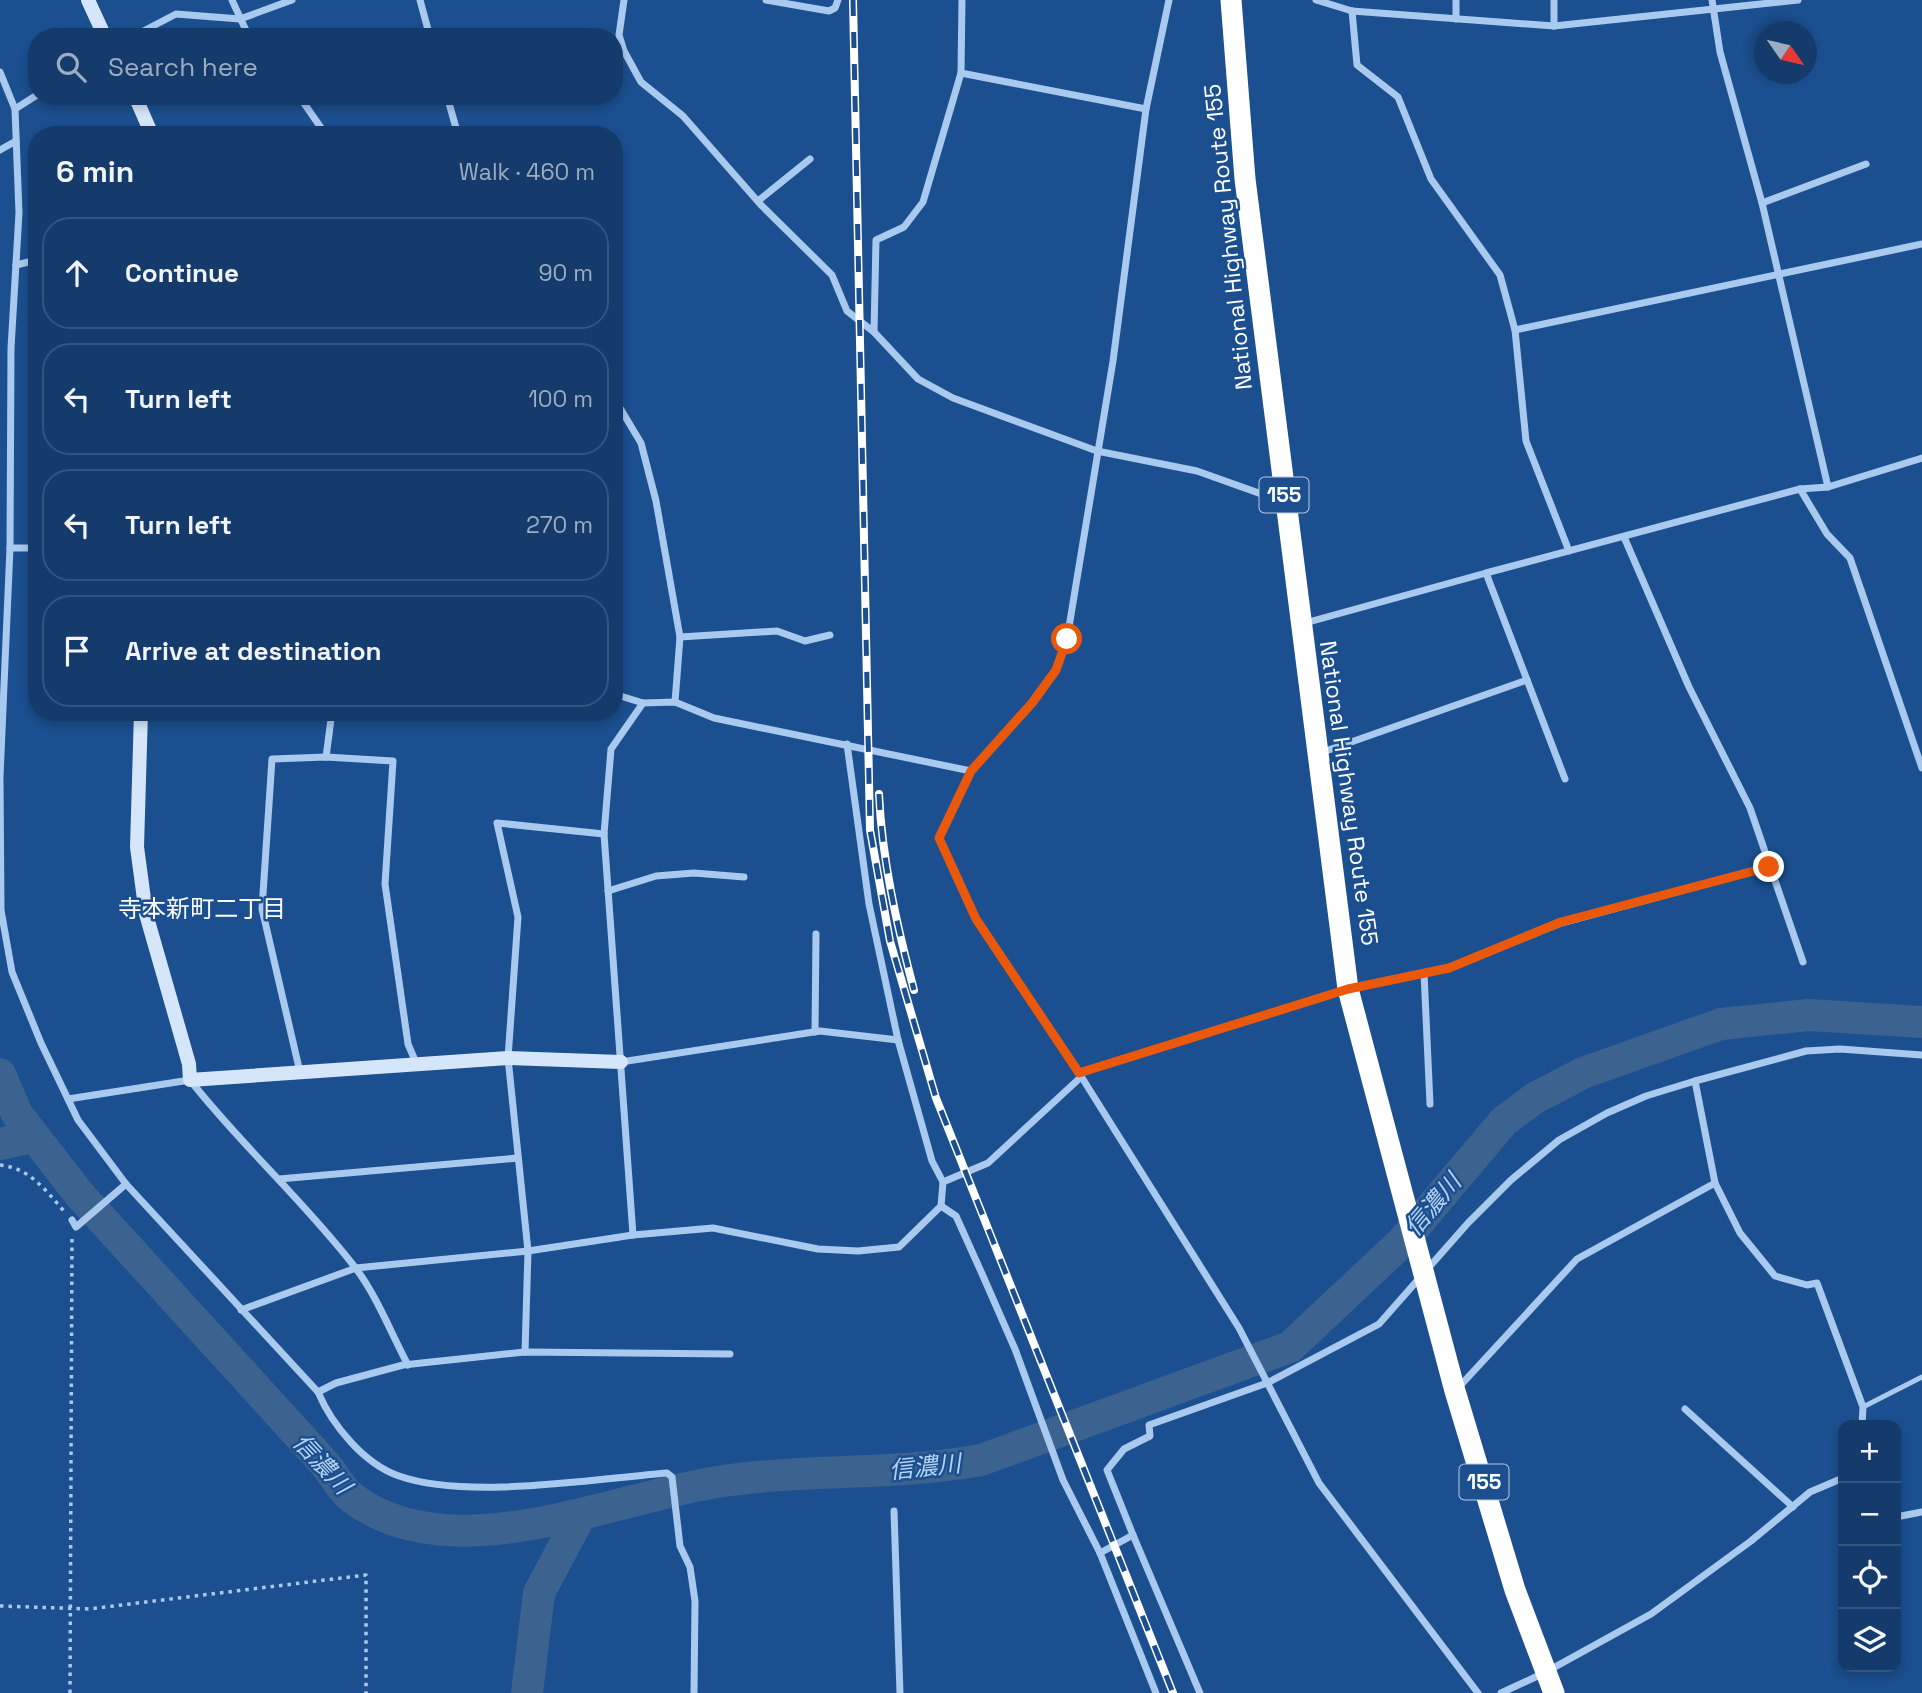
<!DOCTYPE html>
<html lang="en">
<head>
<meta charset="utf-8">
<style>
  :root { --surface:#143b6b; --page:#1d4271; --text:#f1f3f6; --muted:#9dadc1; --line:#33557e }
  body { margin:0; font-family:"Space Grotesk","Noto Sans JP",sans-serif; background:var(--page); color:var(--text) }
  .controls { position:absolute; right:21px; bottom:21px; display:grid; overflow:hidden; border-radius:14px; box-shadow:0 4px 10px #0003 }
  .controls button { width:63px; height:63px; display:grid; place-items:center; padding:0; border:0; border-bottom:2px solid var(--line); background:var(--surface); color:var(--text); font:35px sans-serif }
  .compass { position:absolute; left:1754px; top:21px; width:63px; height:63px; border-radius:50%; background:var(--surface); box-shadow:0 4px 10px #0003; rotate:124deg }
  .stop { position:absolute; width:21px; height:21px; margin:-16px; border:5px solid #ea580c; border-radius:50%; background:#fff }
  .stop.end { background:#ea580c; border-color:#fff; box-shadow:0 2px 7px #0008 }
  .list { margin:0; padding:0; list-style:none }
  h2 { display:flex; justify-content:space-between; align-items:center; height:91px; margin:0; padding:0 28px; font-size:30px }
  h2 small { font-size:23px; font-weight:400; color:var(--muted) }
  .list li { display:grid; grid-template-columns:46px 1fr auto; gap:21px; align-items:center; box-sizing:border-box; height:112px; margin:0 14px 14px; padding:0 14px; border:2px solid var(--line); border-radius:28px }
  .list b { display:block; font-size:26px; white-space:nowrap }
  .list em { font-size:23px; font-style:normal; color:var(--muted) }
  .icon { flex:none; width:38px; height:38px; fill:none; stroke:currentColor; stroke-width:2; stroke-linecap:round; stroke-linejoin:round }
  .map { position:relative; flex:none; width:1922px; height:1693px; overflow:hidden }
  .search { position:absolute; background:var(--surface); box-shadow:0 4px 10px #0003; left:28px; top:28px; width:595px; height:77px; display:flex; align-items:center; gap:18px; box-sizing:border-box; padding:0 24px; border-radius:28px; color:var(--muted); font-size:26px }
  .panel { position:absolute; background:var(--surface); box-shadow:0 4px 10px #0003; left:28px; top:126px; width:595px; height:595px; border-radius:28px }
  .map>svg:first-child { display:block }
</style>
</head>
<body>
<div class="map">
<svg width="1922" height="1693" viewBox="0 0 1922 1693">
  <rect width="100%" height="100%" fill="#1b4f8f"/>
  <g fill="none" stroke-linecap="round" stroke-linejoin="round">
    <g stroke="#3c6290" stroke-width="32">
      <path d="M0 1074 17 1114 79 1194 325 1464C333 1474 341 1489 351 1497 449 1573 610 1499 717 1482 804 1468 894 1476 981 1460L1290 1347 1401 1243 1504 1121 1535 1098 1583 1073 1721 1024 1809 1015 1922 1022"/>
      <path d="M0 1144 32 1137"/>
      <path d="M527 1693 539 1593 580 1516"/>
    </g>
    <g stroke="#a9c9ee" stroke-width="3.5" stroke-dasharray="3.5 5" stroke-linecap="butt">
      <path d="M0 1165C30 1168 45 1190 64 1211"/>
      <path d="M0 1606 89 1609 366 1575V1693"/>
      <path d="M70 1693 72 1237"/>
    </g>
    <path stroke="#a9c9ee" stroke-width="5" d="M1863 1407 1922 1377"/>
    <g stroke="#a9c9ee" stroke-width="7">
      <path d="M232 0 249 37"/>
      <path d="M420 0 430 37"/>
      <path d="M624 0 619 35 624 51 641 82 683 116 761 205 832 275 847 311 874 332 918 379 953 398 1097 451 1197 471 1284 502"/>
      <path d="M766 0 829 11 835 8 838 0"/>
      <path d="M1169 0 1146 109 1113 361 1067 639 1056 670 1033 703 971 771 939 838 976 919 1079 1073 1239 1328 1319 1483 1478 1693"/>
      <path d="M1316 0 1352 11 1554 26 1798 0"/>
      <path d="M1554 0V26"/>
      <path d="M1712 0 1720 52 1762 203 1828 487"/>
      <path d="M1352 11 1357 65 1398 97 1431 179 1500 275 1515 330 1526 441 1569 551"/>
      <path d="M1456 19V0"/>
      <path d="M132 37 176 14 240 19 292 0"/>
      <path d="M0 72 15 109 19 213 11 348 10 548 0 777 1 910 12 972 41 1043 78 1120 126 1184 318 1392C332 1425 364 1464 399 1476 467 1500 593 1479 667 1473L672 1477 680 1546 690 1567 695 1601 694 1693"/>
      <path d="M961 73 1146 109"/>
      <path d="M299 96 326 135"/>
      <path d="M447 96 458 135"/>
      <path d="M15 109 37 95"/>
      <path d="M0 150 16 141"/>
      <path d="M758 201 810 159"/>
      <path d="M1762 203 1866 164"/>
      <path d="M16 265 37 260"/>
      <path d="M1515 330 1922 244"/>
      <path d="M874 332 876 240 904 227 923 202 961 73 962 0"/>
      <path d="M614 398 641 443 656 501 680 637 675 702"/>
      <path d="M1800 489 1827 534 1850 558 1922 768"/>
      <path d="M1624 537 1689 687 1750 808 1803 962"/>
      <path d="M10 548H37"/>
      <path d="M1305 623 1486 573"/>
      <path d="M680 637 777 631 805 641 830 635"/>
      <path d="M614 694 643 703 675 702 714 718 971 771"/>
      <path d="M1320 753 1527 680"/>
      <path d="M326 757 332 712"/>
      <path d="M1565 779 1486 573 1800 489 1828 487 1922 458"/>
      <path d="M608 891 656 876 694 873 744 877"/>
      <path d="M1424 973 1430 1104"/>
      <path d="M815 1032 816 934"/>
      <path d="M621 1062 820 1031 898 1040"/>
      <path d="M300 1072 262 909 272 759 326 757 393 761 385 884 408 1044 417 1065"/>
      <path d="M1079 1073 1348 989 1449 968 1561 923 1769 867"/>
      <path d="M1695 1081 1715 1183 1740 1233 1775 1276 1807 1285 1817 1283 1863 1407 1862 1425"/>
      <path d="M68 1099 190 1080C241 1145 303 1200 354 1266 376 1294 391 1333 408 1365"/>
      <path d="M279 1179 518 1158"/>
      <path d="M943 1182 988 1163 1081 1077"/>
      <path d="M941 1206 956 1216 983 1276 1015 1349 1063 1480 1100 1553 1156 1693"/>
      <path d="M72 1220 76 1227 126 1184"/>
      <path d="M633 1235 604 834 611 749 643 703"/>
      <path d="M241 1310 356 1268 528 1251 633 1235 713 1228 818 1249 858 1251 899 1247 941 1206 943 1182 932 1161 898 1040 869 904 847 744"/>
      <path d="M525 1352 528 1251 508 1058 518 917 497 823 604 834"/>
      <path d="M1459 1387 1577 1259 1715 1183"/>
      <path d="M318 1392 336 1383 403 1365 525 1352 730 1354"/>
      <path d="M1685 1409 1793 1507"/>
      <path d="M894 1511 900 1693"/>
      <path d="M1896 1517 1922 1512"/>
      <path d="M1133 1535 1200 1693"/>
      <path d="M1100 1553 1133 1535 1107 1470 1124 1449 1150 1436 1149 1425 1267 1383 1379 1324 1468 1223 1511 1180 1559 1140 1607 1113 1646 1096 1695 1081 1806 1051 1840 1049 1922 1055"/>
      <path d="M1501 1693 1544 1673 1651 1614 1751 1541 1810 1492 1843 1478"/>
    </g>
    <g stroke="#d6e6fa" stroke-width="14">
      <path d="M88 0 105 37"/>
      <path d="M135 96 152 135"/>
      <path d="M141 712 137 847 146 914 189 1064 190 1080 508 1058 621 1062"/>
    </g>
    <path stroke="#fff" stroke-width="21" d="M1231 0 1245 179 1348 989 1455 1391 1515 1590 1554 1693"/>
    <g stroke="#fff" stroke-width="8">
      <g id="rail">
        <path d="M853 0 870 830 890 941 936 1098 1173 1693"/>
        <path d="M879 794C882 860 897 926 914 990"/>
      </g>
    </g>
    <use href="#rail" stroke="#1b4f8f" stroke-width="5" stroke-dasharray="16" stroke-linecap="butt"/>
  </g>
  <g fill="none" stroke-linecap="round" stroke-linejoin="round">
    <path stroke="#ea580c" stroke-width="9" d="M1067 639 1056 670 1032 703 971 771 939 838 976 919 1079 1073 1348 989 1449 968 1561 922 1769 867"/>
  </g>
  <g text-anchor="middle" stroke-width="5" stroke-linejoin="round" paint-order="stroke">
    <g fill="#1b4f8f" stroke="#bbcadd" stroke-width="2">
      <rect x="1259.5" y="477.5" width="49" height="35" rx="5"/>
      <rect x="1459.5" y="1464.5" width="49" height="35" rx="5"/>
    </g>
    <g font-size="21" font-weight="bold" fill="#fff">
      <text x="1284" y="502">155</text>
      <text x="1484" y="1489">155</text>
    </g>
    <g font-size="23" fill="#fff" stroke="#1b4f8f">
      <text transform="translate(1228 237) rotate(-96)" y="8">National Highway Route 155</text>
      <text transform="translate(1349 793) rotate(82)" y="8">National Highway Route 155</text>
    </g>
    <g font-size="24" fill="#fff" stroke="#1b4f8f">
      <text x="202" y="917">寺本新町二丁目</text>
    </g>
    <g font-size="24" font-style="italic" fill="#b5d3f5" stroke="#1b4f8f">
      <text transform="translate(1433 1205) rotate(-50)" y="8">信濃川</text>
      <text transform="translate(322 1464) rotate(47)" y="8">信濃川</text>
      <text transform="translate(925 1467) rotate(-6)" y="8">信濃川</text>
    </g>
  </g>
</svg>
<div class="controls">
<button>+</button>
<button>−</button>
<button><svg class="icon" aria-label="locate" viewBox="0 0 24 24"><circle cx="12" cy="12" r="6"/><path d="M12 2v4M12 18v4M2 12h4M18 12h4"/></svg></button>
<button><svg class="icon" aria-label="layers" viewBox="0 0 24 24"><path d="M12 4l9 5-9 5-9-5zM3 14l9 5 9-5"/></svg></button>
</div>
<svg class="compass" viewBox="-18 -18 36 36"><path d="M0-13l5 13h-10z" fill="#e53935"/><path d="M0 13l5-13h-10z" fill="#9dadc1"/></svg>
<div class="stop" style="left:1067px;top:639px"></div>
<div class="stop end" style="left:1769px;top:867px"></div>
<div class="search"><svg class="icon" aria-label="search" viewBox="0 0 24 24"><circle cx="10" cy="10" r="6"/><path d="M15 15l6 6"/></svg>Search here</div>
<section class="panel">
<h2>6 min<small>Walk · 460 m</small></h2>
<ul class="list">
<li><svg class="icon" aria-label="ahead" viewBox="0 0 24 24"><path d="M12 20V5M6 11l6-6 6 6"/></svg><div><b>Continue</b></div><em>90 m</em></li>
<li><svg class="icon" aria-label="left" viewBox="0 0 24 24"><path d="M17 20v-9H6M10 6l-5 5 5 5"/></svg><div><b>Turn left</b></div><em>100 m</em></li>
<li><svg class="icon" aria-label="left" viewBox="0 0 24 24"><path d="M17 20v-9H6M10 6l-5 5 5 5"/></svg><div><b>Turn left</b></div><em>270 m</em></li>
<li><svg class="icon" aria-label="arrive" viewBox="0 0 24 24"><path d="M6 21V4h12l-3 4 3 4H6"/></svg><div><b>Arrive at destination</b></div></li>
</ul>
</section>
</div>
</body>
</html>
